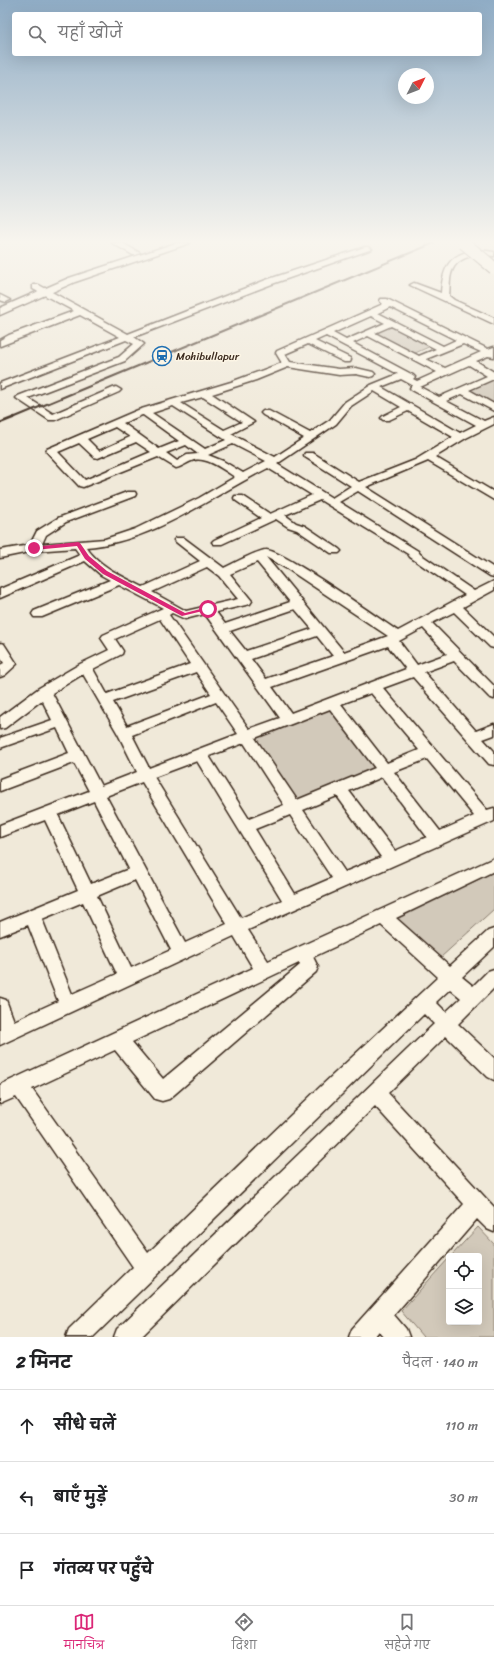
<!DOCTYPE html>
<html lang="hi">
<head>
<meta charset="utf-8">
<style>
  :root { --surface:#fff; --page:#f2f2f2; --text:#202124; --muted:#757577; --line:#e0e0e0; --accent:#db2777 }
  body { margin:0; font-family:Sriracha,"Playpen Sans Deva",sans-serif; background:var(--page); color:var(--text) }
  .controls { position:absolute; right:12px; bottom:12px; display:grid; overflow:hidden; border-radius:4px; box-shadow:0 4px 16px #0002 }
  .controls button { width:36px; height:36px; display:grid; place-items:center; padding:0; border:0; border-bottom:1px solid var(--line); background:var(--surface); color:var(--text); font:20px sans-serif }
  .compass { position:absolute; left:398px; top:68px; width:36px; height:36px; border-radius:50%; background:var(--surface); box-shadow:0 4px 16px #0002; rotate:48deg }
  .stop { position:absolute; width:12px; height:12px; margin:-9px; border:3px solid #db2777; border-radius:50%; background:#fff }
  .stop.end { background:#db2777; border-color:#fff; box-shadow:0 1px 4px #0008 }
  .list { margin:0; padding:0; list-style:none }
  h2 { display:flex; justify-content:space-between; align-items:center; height:52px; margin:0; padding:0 16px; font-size:17px }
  h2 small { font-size:13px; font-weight:400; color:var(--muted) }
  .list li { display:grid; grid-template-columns:26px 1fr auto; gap:12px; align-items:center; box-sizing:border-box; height:72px; padding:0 16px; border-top:1px solid var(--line) }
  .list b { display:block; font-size:15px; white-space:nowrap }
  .list em { font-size:13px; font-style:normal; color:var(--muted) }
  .icon { flex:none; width:22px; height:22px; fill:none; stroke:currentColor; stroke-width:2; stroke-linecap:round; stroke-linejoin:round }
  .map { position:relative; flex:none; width:494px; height:1337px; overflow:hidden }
  .search { position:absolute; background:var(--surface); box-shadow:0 4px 16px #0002; left:12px; right:12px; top:12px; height:44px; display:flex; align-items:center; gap:10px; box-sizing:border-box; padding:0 14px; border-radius:4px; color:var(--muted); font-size:15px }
  .sheet { height:268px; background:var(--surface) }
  nav { display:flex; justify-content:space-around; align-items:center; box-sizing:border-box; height:56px; border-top:1px solid var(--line); background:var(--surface); font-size:11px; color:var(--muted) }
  nav a { display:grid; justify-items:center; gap:2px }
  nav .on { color:var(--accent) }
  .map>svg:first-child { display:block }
</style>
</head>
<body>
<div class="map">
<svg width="494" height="1337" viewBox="0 0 494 1337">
  <rect width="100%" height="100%" fill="#f0e9d9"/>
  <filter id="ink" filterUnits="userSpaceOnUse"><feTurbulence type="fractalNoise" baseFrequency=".025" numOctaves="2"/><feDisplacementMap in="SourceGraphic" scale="8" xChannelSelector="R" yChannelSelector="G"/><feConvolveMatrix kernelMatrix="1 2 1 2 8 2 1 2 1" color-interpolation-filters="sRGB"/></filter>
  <g filter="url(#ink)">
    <g fill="#d2c9ba" stroke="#867a6c">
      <path d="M392 325 433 345 413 354 373 333Z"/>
      <path d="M494 379V406L467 390Z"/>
      <path d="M332 708 378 768 296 801 253 738Z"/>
      <path d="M494 872V909L440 958 395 920Z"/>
      <path d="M478 1227 494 1244V1337H423L401 1311 449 1258V1322H479V1256H451Z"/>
    </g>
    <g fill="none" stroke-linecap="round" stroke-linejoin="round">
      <g stroke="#3b2a1e" stroke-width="3">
        <g id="minor">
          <path d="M112 243H122L140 253 136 255H133Z"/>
          <path d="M365 247H368L372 249 272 284 134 337 144 344 125 361 28 398 53 414 113 388 116 387 121 390 119 392 55 420H49L16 398 18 396 119 357 134 344 126 340 0 389V383L120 337 80 315 0 346V340L9 335 74 311 33 289V285H39L128 334 266 280Z"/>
          <path d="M480 250 494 252V256C478 254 456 255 451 274 449 281 450 289 449 296L454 300 494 318V324L410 285 414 283 441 293C443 265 451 252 480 250Z"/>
          <path d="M0 295 10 300 6 302 0 300Z"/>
          <path d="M381 299H387L488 349 494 347V357L488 356 476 361 494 372V379L469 390 494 404V411L462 394 446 401 484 421 494 417V424L466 438 435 457 494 492V500L428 461 366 487 494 568V577L490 576 358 491 339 502 418 551 420 554 474 591 494 581V590L463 607 494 637V648L490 647 454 612 432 623 494 686V699L489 697 454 661 424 672 476 731 494 724V735L483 739 494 751V765L489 764 413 677 383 688 487 810 494 808V821L248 930 268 961 494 858V871L396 918 450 966 488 931 494 929V947L462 977 473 986 488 971 494 969V988L458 1024 494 1058V1080L488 1077 446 1036 388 1093 494 1207V1232L487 1229 477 1219 394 1315 406 1329 409 1337H384L379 1331 374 1337H349L352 1329 464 1204 375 1106 141 1337H114L117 1329 434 1024 424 1014 93 1337H66L69 1329 133 1267 16 1097 0 1104V1085L253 968 234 936 0 1045V998L6 1000 14 1021 58 1001 28 925 0 936V922L78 890 45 820 0 837V825L89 791 74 763 0 791V779L69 753 57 728 0 748V738L52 720 42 700 5 728 0 729V717L39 688 80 664 109 650 101 638 103 635 163 608 119 585 42 617H34L32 614 34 611 110 580 101 575 85 561 0 598V589L80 555 75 548 34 551 0 558V550L30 545 37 531 58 518 127 492H135L136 494 135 496 66 522 46 535 42 544 105 539 135 529 199 498 235 477C224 470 207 457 194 460 187 462 182 467 176 468L158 457 83 487 79 486 46 451 47 449 138 410 231 382 282 363 276 353 277 351 383 304 380 301ZM390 307 456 340 443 346 378 313ZM371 316 385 323 346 340 333 333ZM391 326 436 349 419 356 375 333ZM326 336 398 374 371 385 345 402 330 420 310 433 269 411H263L261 413 263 415 304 438 275 457 231 434 254 422 212 394 256 380 288 367 339 375 356 374 370 377 373 376 375 374 373 372 356 368 339 369 290 362 285 354 308 344 344 362H350L351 360 350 358 315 341ZM368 336 437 372 417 381 413 379 415 377 413 375 353 343ZM463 344 481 352 445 368 426 359ZM469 365 487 376 439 397 420 387ZM401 379 412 385 410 388 412 390 476 425 460 433 381 387ZM374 391 401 407 383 416 381 418 383 420H389L408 411 453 437 415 460 359 482 313 453H305L304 455 305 457 351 486 332 498 277 464 336 424 351 406ZM203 397 242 422 224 430 181 403ZM173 406 226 440 205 449 152 413ZM142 415H143L179 441 159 449 123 423ZM115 427 130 437 99 451 87 439ZM136 442 151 452 85 480 58 452 79 443 94 457 98 458ZM233 444 266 461 243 473 223 461 208 455ZM186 445 198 454 187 455 177 461 166 453ZM268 468 312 495 270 514 243 496H235L234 498 235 500 261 518 214 540 212 542 214 544H222L276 519 288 527 297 530 331 553H339L341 551 339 549 305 526 296 523 285 515 320 500 408 554 410 557 465 595 398 631C378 618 281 549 266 550 258 550 232 564 224 568L184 538H176L174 540 176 542 200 561 143 587C122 576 100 567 86 547 153 542 210 497 268 468ZM266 557 289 570 388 636 344 652ZM257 562 290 602 225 624 216 612 250 604 252 601 230 574ZM207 567 219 576 238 599 186 611 152 592ZM295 609 312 629 246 651 230 631ZM172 613 185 619 205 614 280 718 249 729 169 615ZM160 619 190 664 107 694 93 669 122 654 123 651 115 639ZM423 628 447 654 417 665 399 641ZM317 636 333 656 266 679 251 659ZM388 646 406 669 291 713 272 687ZM196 672 211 694 127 726 113 702ZM83 674 118 734 137 772 101 786 52 693ZM371 693 419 750 387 763 341 704ZM216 702 238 734 149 768 132 735ZM330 709 375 768 297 800 255 738ZM244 743 284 805 249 819 209 756ZM427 759 474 816 440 831 394 772ZM197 761 282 900 241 918 154 777ZM382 777 427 837 395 851 349 791ZM142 782 227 924 185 943 106 796ZM337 796 381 857 345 872 303 810ZM94 801 129 869 91 884 58 815ZM290 815 332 878 295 894 255 829ZM135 880 171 950 131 968 97 896ZM83 902 117 974 72 994 42 919ZM381 925 438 977 320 1087 148 1253 32 1089 115 1050 155 1099 162 1101 169 1099 316 972 318 967 313 957ZM299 963 300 965 163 1079 132 1042ZM450 989 461 998 446 1012 436 1002Z"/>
          <path d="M0 643 4 644 17 664 5 675 0 677V665L4 663 0 657Z"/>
        </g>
      </g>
      <g stroke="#3b2a1e" stroke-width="3">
        <path id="major" d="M176 243H190L75 282 0 315V308L69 278Z"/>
      </g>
      <use href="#minor" fill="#fcf5e5" fill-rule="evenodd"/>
      <use href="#major" fill="#fcf5e5" fill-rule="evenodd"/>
      <path stroke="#3b2a1e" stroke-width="2" d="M13 418 434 243"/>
      <path stroke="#3b2a1e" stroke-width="2.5" d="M0 423 15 417"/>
      <g stroke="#3b2a1e" stroke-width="14" stroke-linecap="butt">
        <path id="highway-bridge" d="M464 243 494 268"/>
      </g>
      <use href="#highway-bridge" stroke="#fcf5e5" stroke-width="12"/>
    </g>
  </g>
  <linearGradient id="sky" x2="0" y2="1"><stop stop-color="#8facc5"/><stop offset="0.56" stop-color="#f8f5ee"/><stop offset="1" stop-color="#f8f5ee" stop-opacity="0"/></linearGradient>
  <rect width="494" height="431" fill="url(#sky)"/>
  <path fill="#db2777" d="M78 542 80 543 89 556 107 571 185 613 208 607 211 609 182 616 103 574 85 559 77 546 34 550 31 548 34 547Z"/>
  <defs>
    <g id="station-ring" transform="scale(1)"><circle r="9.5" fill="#fcf5e5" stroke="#1f6fb2" stroke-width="1.5"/><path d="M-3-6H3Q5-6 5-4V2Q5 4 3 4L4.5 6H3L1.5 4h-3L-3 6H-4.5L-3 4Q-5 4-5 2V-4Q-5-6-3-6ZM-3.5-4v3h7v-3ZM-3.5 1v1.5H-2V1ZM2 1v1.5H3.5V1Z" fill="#1f6fb2"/></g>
  </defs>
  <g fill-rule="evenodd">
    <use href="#station-ring" x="162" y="356"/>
  </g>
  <g text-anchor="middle" stroke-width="3" stroke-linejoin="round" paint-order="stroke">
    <g font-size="11" fill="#3b2a1e" stroke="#fcf5e5" text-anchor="start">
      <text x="176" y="360">Mohibullapur</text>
    </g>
  </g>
</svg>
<div class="controls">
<button><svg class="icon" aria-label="locate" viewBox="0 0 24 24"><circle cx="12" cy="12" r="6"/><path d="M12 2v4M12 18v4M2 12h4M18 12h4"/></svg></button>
<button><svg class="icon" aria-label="layers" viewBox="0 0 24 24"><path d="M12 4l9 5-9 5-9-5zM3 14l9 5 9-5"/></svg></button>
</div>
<svg class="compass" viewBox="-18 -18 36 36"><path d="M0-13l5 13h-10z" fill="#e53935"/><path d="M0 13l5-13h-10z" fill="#757577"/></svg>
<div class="stop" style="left:208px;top:609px"></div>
<div class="stop end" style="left:34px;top:548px"></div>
<div class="search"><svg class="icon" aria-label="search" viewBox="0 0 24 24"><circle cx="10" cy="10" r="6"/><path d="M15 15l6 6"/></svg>यहाँ खोजें</div>
</div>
<section class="sheet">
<h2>2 मिनट<small>पैदल · 140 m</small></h2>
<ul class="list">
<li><svg class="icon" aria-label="ahead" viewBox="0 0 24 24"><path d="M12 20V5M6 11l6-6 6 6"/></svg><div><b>सीधे चलें</b></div><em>110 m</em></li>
<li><svg class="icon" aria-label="left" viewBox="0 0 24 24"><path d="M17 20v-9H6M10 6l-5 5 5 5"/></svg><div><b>बाएँ मुड़ें</b></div><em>30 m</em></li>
<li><svg class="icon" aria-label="arrive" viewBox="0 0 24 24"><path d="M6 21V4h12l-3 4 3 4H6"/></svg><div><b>गंतव्य पर पहुँचे</b></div></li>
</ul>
</section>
<nav>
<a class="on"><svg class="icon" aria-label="map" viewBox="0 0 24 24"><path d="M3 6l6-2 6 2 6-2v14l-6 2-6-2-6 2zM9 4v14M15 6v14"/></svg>मानचित्र</a>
<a><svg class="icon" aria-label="directions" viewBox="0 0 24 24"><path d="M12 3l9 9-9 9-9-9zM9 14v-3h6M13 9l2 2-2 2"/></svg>दिशा</a>
<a><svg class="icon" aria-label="saved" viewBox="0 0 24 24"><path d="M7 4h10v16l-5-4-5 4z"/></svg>सहेजे गए</a>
</nav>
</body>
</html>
